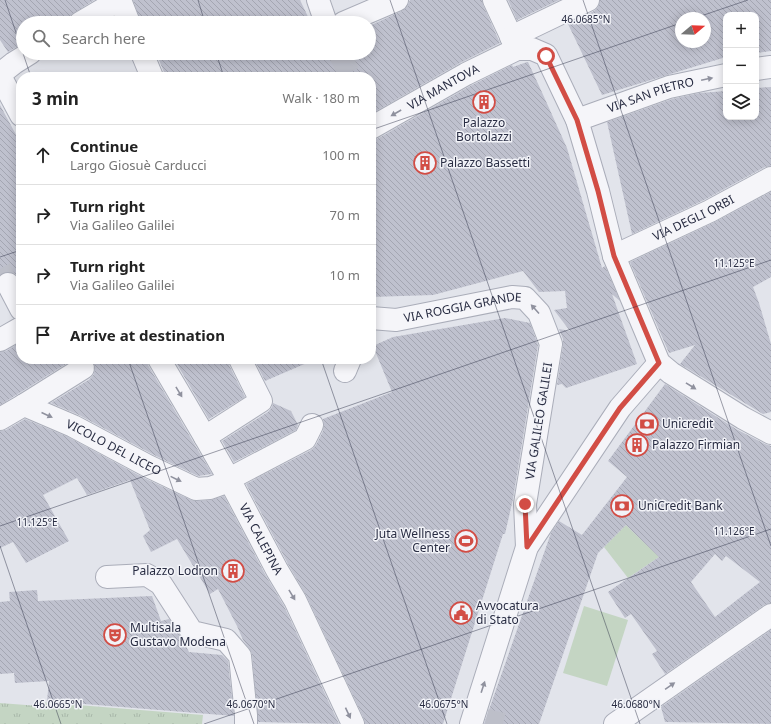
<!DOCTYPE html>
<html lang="en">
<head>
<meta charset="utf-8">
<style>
  :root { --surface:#fff; --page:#f6f6f6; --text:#222; --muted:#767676; --line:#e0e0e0 }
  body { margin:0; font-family:"Noto Sans",sans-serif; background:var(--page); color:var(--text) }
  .controls { position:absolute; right:12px; top:12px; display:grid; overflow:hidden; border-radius:8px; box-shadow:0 2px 10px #0003 }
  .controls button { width:36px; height:36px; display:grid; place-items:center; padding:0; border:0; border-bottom:1px solid var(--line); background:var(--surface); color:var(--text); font:20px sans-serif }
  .compass { position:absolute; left:675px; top:12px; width:36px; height:36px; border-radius:50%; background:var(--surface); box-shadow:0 2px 10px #0003; rotate:71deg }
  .stop { position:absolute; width:12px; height:12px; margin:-9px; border:3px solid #d24d45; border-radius:50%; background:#fff }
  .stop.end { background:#d24d45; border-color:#fff; box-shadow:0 1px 4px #0008 }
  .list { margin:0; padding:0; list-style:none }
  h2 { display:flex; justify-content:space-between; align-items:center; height:52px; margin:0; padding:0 16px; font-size:17px }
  h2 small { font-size:13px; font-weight:400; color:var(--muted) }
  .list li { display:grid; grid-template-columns:26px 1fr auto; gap:12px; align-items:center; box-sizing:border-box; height:60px; padding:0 16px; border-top:1px solid var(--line) }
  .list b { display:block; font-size:15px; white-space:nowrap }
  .list p { margin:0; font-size:13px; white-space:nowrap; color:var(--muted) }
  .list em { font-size:13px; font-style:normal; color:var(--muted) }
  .icon { flex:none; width:22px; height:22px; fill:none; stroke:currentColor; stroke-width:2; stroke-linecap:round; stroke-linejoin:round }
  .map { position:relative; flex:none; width:771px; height:724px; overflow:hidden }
  .search { position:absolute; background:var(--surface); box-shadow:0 2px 10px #0003; left:16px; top:16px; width:360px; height:44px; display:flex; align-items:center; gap:10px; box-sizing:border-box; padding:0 14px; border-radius:22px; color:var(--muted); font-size:15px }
  .panel { position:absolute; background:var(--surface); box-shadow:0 2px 10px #0003; left:16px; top:72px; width:360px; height:292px; border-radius:16px }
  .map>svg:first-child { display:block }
</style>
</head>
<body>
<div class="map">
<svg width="771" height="724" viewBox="0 0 771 724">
  <defs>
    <pattern id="park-tufts" width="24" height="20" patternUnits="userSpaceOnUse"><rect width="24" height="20" fill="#c4d5c3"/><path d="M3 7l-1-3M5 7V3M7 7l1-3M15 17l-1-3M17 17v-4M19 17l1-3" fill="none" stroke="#a8b7a9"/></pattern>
    <pattern id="building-back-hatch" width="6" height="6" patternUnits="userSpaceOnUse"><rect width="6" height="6" fill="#bfc1ce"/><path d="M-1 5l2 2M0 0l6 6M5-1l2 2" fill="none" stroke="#a4a6b2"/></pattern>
  </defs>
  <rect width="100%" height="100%" fill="#e2e4eb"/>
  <path fill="url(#park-tufts)" d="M40 702 203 715 202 724H0V703L39 706Z"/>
  <g fill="#c4d5c3">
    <path d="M626 525 659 557 628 578 604 547Z"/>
    <path d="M584 606 628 620 607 686 563 673Z"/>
  </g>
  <g fill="url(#building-back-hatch)" fill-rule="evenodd">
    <path d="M0 0H94L59 23H23V43L8 52 0 40Z"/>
    <path d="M133 0H300L311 23H141Z"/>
    <path d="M410 0H482L483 5 500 43 460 63 371 114V77H166L156 53H369V26L402 11 407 7Z"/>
    <path d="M508 0H559L517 20Z"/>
    <path d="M600 0H771V51L756 53V15H726V57L602 95 568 24 594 11 598 7ZM681 18H705V42H681Z"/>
    <path d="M527 62H528L540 88 567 148 602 268 605 266 620 301 612 294 637 364 566 388 562 384 557 385 563 346V339L559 329 570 331 554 310 567 308 565 291 539 292 523 271 433 295 371 297V140L377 139 472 85 512 65 513 67Z"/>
    <path d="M771 87V166L765 167 704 200 632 234 607 122 672 99 700 93 726 91V117H756V88Z"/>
    <path d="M0 105 21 144V277L19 278 15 274 9 272 3 273 0 275Z"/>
    <path d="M771 192V277L753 287 759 303 771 344V412L763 414 680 364 695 345 669 353 630 262 715 222Z"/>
    <path d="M505 318 530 323 538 345 513 499 505 534H503L443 724H365L364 719 306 595 288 564 246 484 311 450 316 445 323 431 324 425 323 419 392 392 373 346 393 337Z"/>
    <path d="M21 342V359H74L0 405V352L6 351Z"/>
    <path d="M91 359H147L148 365 212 474 198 476 154 455 79 415 51 403 90 379 94 374 95 367 94 362Z"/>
    <path d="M174 359H228L229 365 245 397 209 419Z"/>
    <path d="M254 359H316L265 381Z"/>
    <path d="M665 384 736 429 765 444 771 446V603L764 605 665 674 652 654 657 651 631 614 625 618 608 592 659 557 626 525 598 553 539 724H484L551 533 559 521 582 535 627 477 608 461ZM715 554 722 561 726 556 760 582 715 617 691 582Z"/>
    <path d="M273 403 291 411 298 425 296 430 234 462 222 441 268 412 272 407Z"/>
    <path d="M25 419 68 437 142 477 191 500 197 501 211 500 224 496 266 576 284 606 339 724 258 722 252 654 249 648 243 640 237 626 218 589 210 594 177 539 151 552 143 536 150 530 130 480 87 495 77 478 43 495 69 541 26 563 13 542 0 548V431L6 430Z"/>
    <path d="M37 590 38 601 152 596 161 621 169 619 182 639 189 652 222 655 228 661 234 716 47 701 49 681 15 683 14 673 0 674V602L10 601 9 592Z"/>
    <path d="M771 630V724L665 722 661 707Z"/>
  </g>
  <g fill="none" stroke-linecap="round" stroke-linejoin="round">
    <g stroke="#bdbfc9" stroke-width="22" stroke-dasharray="22 11" stroke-linecap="butt">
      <path d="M339 53 351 77"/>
      <path d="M0 269 8 284"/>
      <path d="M486 720 503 724"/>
    </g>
    <g stroke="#aaadb9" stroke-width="24">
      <g id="minor">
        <path d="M120 0 129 23"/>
        <path d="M318 0 326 23"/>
        <path d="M494 0 517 49"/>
        <path d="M80 23 119 0"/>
        <path d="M343 23 397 0"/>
        <path d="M511 37 588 0"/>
        <path d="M142 53 152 77"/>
        <path d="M756 69 771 67"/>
        <path d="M0 74 14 63 30 53"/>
        <path d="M0 76 21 115"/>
        <path id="s1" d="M577 120 669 87 726 75"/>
        <path id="s2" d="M371 128 466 74 517 49H532L546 55 577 120 598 191 614 256 659 363 671 373 743 418 771 433"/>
        <path id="s3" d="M614 256 710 211 771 178"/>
        <path d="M8 284 21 309"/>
        <path id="s4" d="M371 318 396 320 512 297 525 298 539 313 551 344 525 504 527 547"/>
        <path d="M0 340 21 328"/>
        <path id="s5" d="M159 359 205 437 229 479 277 570 295 600 353 724"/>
        <path d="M345 371 350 359"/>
        <path d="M24 405 83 368"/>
        <path id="s6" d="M0 419 24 405 73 426 148 466 196 489 210 488 224 483H231"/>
        <path d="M205 437 261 401 240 359"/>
        <path d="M229 479 305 439 312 425"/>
        <path d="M107 577 147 575 161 584 192 632 226 640 240 656 246 715V724"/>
        <path d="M471 724 527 547 620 408 659 363"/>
        <path d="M615 724 771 615"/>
      </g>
    </g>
    <use href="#minor" stroke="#f5f5f9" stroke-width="22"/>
  </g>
  <defs><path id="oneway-solid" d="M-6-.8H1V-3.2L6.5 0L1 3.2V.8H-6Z"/></defs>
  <g fill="#8f919e">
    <use href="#oneway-solid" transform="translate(707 79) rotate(-12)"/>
    <use href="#oneway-solid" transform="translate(396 113) rotate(150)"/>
    <use href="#oneway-solid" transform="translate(535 309) rotate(-132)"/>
    <use href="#oneway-solid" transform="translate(691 386) rotate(32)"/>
    <use href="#oneway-solid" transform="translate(179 392) rotate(59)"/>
    <use href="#oneway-solid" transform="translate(47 415) rotate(24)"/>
    <use href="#oneway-solid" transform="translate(176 479) rotate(26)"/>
    <use href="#oneway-solid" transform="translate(292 595) rotate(59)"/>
    <use href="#oneway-solid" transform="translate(670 686) rotate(-35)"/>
    <use href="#oneway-solid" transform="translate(483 687) rotate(-72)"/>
    <use href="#oneway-solid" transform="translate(348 713) rotate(65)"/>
  </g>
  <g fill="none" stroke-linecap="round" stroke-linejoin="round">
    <path stroke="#d24d45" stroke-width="5" d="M525 504 527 547 620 408 659 363 614 256 598 191 577 120 546 56"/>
  </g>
  <path fill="none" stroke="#292d43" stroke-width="1" stroke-opacity="0.45" d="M5 0 31 77M198 0 205 23M390 0 640 724M583 0 771 546M695 18 748 0M216 53 224 77M371 130 681 23M0 257 21 250M128 359 254 724M321 359 447 724M0 526 771 260M0 546 61 724M204 724 771 529"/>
  <defs>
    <g id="building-ring" transform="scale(1.15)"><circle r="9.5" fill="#f2f3f8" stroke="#d24d45" stroke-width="1.5"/><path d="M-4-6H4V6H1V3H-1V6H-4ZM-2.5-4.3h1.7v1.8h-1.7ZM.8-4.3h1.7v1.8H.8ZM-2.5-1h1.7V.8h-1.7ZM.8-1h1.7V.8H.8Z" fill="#d24d45"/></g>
    <g id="bank-ring" transform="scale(1.15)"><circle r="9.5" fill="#f2f3f8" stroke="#d24d45" stroke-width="1.5"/><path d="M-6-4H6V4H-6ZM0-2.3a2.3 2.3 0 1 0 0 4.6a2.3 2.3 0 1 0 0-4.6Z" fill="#d24d45"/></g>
    <g id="stadium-ring" transform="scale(1.15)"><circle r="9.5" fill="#f2f3f8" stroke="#d24d45" stroke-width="1.5"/><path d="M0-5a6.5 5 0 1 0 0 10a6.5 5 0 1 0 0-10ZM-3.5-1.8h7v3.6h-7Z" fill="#d24d45"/></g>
    <g id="civic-ring" transform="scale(1.15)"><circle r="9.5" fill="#f2f3f8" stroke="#d24d45" stroke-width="1.5"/><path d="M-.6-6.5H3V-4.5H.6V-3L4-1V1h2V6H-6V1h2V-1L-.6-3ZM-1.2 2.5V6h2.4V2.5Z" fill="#d24d45"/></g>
    <g id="theatre-ring" transform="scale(1.15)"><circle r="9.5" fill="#f2f3f8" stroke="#d24d45" stroke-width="1.5"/><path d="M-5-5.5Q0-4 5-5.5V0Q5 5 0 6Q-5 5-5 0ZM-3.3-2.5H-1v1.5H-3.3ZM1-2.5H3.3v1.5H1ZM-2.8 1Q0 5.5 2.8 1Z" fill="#d24d45"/></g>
  </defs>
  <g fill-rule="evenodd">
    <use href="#building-ring" x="484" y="102"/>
    <use href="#building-ring" x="425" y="163"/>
    <use href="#bank-ring" x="647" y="424"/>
    <use href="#building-ring" x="637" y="445"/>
    <use href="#bank-ring" x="622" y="506"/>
    <use href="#stadium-ring" x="466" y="541"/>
    <use href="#building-ring" x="233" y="571"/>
    <use href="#civic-ring" x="461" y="613"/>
    <use href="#theatre-ring" x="115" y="635"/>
  </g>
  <g text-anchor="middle" stroke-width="3" stroke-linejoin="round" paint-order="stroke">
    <g font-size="12" fill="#292d43" stroke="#f2f3f8">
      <text dy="4" stroke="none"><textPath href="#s2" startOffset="83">VIA MANTOVA</textPath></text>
      <text dy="4" stroke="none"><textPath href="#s1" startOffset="78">VIA SAN PIETRO</textPath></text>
      <text dy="4" stroke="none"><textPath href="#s3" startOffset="88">VIA DEGLI ORBI</textPath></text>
      <text dy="4" stroke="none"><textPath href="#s4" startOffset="93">VIA ROGGIA GRANDE</textPath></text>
      <text transform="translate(539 421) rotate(-81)" y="4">VIA GALILEO GALILEI</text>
      <text dy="4" stroke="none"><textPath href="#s6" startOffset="127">VICOLO DEL LICEO</textPath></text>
      <text dy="4" stroke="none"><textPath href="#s5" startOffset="207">VIA CALEPINA</textPath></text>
    </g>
    <g font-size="12" fill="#292d43" stroke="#f2f3f8" text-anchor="start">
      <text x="484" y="127" text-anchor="middle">Palazzo<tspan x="484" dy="14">Bortolazzi</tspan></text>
      <text x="440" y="167">Palazzo Bassetti</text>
      <text x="662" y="428">Unicredit</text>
      <text x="652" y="449">Palazzo Firmian</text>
      <text x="638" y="510">UniCredit Bank</text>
      <text x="450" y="538" text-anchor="end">Juta Wellness<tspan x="450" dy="14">Center</tspan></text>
      <text x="218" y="575" text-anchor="end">Palazzo Lodron</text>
      <text x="476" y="610">Avvocatura<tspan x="476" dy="14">di Stato</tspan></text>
      <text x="130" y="632">Multisala<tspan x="130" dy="14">Gustavo Modena</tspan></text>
    </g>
  </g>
  <g font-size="10" text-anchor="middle" fill="#292d43" stroke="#f2f3f8" stroke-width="3" stroke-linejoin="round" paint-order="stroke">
    <text x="586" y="23">46.0685°N</text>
    <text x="734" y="267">11.125°E</text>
    <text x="37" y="526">11.125°E</text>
    <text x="734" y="535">11.126°E</text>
    <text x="58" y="708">46.0665°N</text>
    <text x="251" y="708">46.0670°N</text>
    <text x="444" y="708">46.0675°N</text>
    <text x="636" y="708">46.0680°N</text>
  </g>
</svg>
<div class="controls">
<button>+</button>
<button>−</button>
<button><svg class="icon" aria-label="layers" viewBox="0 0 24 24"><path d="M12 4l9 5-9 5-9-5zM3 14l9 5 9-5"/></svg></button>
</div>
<svg class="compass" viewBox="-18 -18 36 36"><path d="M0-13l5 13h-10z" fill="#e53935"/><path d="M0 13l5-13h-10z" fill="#767676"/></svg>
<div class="stop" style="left:546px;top:56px"></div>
<div class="stop end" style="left:525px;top:504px"></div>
<div class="search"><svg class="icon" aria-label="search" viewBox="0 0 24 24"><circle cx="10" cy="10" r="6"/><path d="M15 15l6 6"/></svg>Search here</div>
<section class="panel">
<h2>3 min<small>Walk · 180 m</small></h2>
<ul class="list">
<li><svg class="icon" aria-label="ahead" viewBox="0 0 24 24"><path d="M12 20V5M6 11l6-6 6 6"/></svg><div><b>Continue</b><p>Largo Giosuè Carducci</p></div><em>100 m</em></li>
<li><svg class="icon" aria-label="right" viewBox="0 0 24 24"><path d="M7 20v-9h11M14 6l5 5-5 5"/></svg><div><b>Turn right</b><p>Via Galileo Galilei</p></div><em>70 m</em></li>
<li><svg class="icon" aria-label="right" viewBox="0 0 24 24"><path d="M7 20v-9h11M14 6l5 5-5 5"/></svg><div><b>Turn right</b><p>Via Galileo Galilei</p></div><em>10 m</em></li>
<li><svg class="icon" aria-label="arrive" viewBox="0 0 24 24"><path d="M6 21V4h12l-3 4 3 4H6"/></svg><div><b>Arrive at destination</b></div></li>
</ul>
</section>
</div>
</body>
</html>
